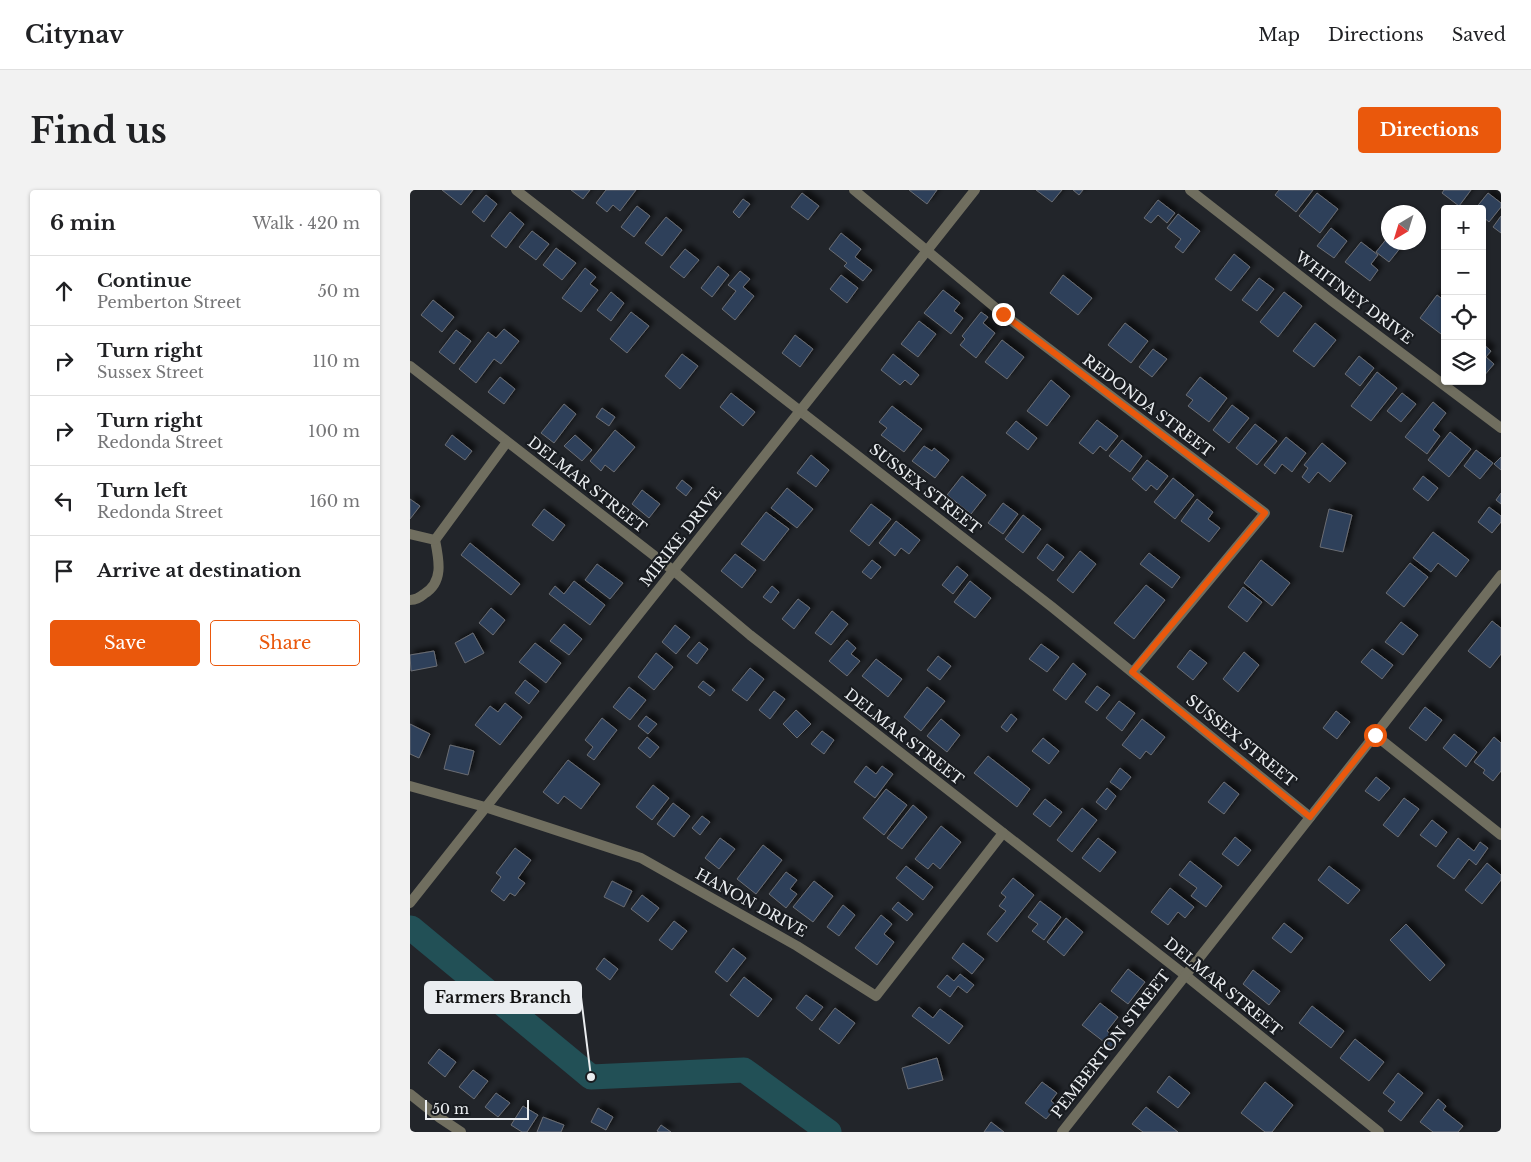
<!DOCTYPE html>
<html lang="en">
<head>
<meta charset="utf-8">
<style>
  :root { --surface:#fff; --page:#f2f2f2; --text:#202124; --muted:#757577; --line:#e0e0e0; --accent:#ea580c }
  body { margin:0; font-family:"Libre Baskerville",serif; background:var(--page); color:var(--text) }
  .controls { position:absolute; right:15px; top:15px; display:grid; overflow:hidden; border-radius:5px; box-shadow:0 1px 4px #0004 }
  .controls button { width:45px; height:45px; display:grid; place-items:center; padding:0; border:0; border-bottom:1px solid var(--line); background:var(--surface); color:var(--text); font:25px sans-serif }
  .compass { position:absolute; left:971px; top:15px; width:45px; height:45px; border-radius:50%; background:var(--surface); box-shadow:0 1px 4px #0004; rotate:218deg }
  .scale { position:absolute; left:15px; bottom:12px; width:104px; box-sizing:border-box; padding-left:5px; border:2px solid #eaedf0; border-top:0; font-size:14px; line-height:18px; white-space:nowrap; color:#eaedf0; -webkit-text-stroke:4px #191c20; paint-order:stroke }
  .stop { position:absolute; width:15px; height:15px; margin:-11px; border:4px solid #ea580c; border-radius:50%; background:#fff }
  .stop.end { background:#ea580c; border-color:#fff; box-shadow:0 1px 5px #0008 }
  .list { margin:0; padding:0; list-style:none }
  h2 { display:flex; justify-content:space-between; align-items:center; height:65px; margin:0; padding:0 20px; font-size:21px }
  h2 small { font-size:16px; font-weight:400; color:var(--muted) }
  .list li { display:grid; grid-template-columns:32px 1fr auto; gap:15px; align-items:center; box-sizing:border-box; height:70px; padding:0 20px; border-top:1px solid var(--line) }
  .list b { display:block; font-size:19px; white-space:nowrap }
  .list p { margin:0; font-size:16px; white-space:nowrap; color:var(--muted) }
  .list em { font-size:16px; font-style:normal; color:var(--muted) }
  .actions { display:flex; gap:10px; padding:15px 20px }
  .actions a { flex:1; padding:11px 0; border:1px solid var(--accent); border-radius:5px; text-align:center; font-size:18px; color:var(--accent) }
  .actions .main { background:var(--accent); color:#fff }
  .icon { flex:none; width:28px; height:28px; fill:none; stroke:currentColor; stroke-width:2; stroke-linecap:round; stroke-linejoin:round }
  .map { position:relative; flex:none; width:1091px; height:942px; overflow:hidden; border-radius:5px }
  header { display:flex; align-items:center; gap:30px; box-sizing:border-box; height:70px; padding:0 25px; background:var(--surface); border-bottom:1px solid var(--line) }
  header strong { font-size:24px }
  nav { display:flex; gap:28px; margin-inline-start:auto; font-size:18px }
  .intro { display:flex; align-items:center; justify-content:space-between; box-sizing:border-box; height:120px; padding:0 30px }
  h1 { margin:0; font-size:35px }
  .button { padding:12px 22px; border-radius:5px; background:var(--accent); color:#fff; font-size:18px; font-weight:700 }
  main { display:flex; gap:30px; padding:0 30px }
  aside { flex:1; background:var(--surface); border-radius:5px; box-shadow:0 1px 4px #0004 }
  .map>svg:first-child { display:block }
</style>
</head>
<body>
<header>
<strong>Citynav</strong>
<nav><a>Map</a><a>Directions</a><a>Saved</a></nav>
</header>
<div class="intro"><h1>Find us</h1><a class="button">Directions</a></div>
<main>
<aside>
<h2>6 min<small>Walk · 420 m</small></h2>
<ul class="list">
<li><svg class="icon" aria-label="ahead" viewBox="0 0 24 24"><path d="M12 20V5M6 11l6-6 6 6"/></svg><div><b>Continue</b><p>Pemberton Street</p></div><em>50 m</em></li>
<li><svg class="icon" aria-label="right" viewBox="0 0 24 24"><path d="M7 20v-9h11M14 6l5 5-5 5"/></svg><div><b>Turn right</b><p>Sussex Street</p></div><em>110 m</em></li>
<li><svg class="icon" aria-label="right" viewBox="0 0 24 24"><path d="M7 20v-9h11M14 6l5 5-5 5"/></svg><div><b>Turn right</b><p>Redonda Street</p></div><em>100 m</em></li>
<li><svg class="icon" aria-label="left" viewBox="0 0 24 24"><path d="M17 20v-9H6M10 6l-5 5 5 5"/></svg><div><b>Turn left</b><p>Redonda Street</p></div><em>160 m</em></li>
<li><svg class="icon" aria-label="arrive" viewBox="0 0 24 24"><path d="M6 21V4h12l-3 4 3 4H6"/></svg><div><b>Arrive at destination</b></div></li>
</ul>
<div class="actions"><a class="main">Save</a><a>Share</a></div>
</aside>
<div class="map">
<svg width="1091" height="942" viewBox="0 0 1091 942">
  <defs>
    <filter id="shadow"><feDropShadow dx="4.5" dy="-4.5" stdDeviation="2.5" flood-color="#0009"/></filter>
  </defs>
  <rect width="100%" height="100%" fill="#22252a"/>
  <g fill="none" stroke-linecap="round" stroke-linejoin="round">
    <path stroke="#225056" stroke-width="25" d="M1 738 181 887 334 880 419 942"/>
  </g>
  <g fill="#2e3f5a" stroke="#6a6d73" filter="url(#shadow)">
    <path d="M32 0H63L51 15Z"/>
    <path d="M161 0H180L173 9Z"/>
    <path d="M196 0H226L210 21 203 15 197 22 186 13Z"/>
    <path d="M499 0H527L517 14Z"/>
    <path d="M626 0H652L642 12Z"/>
    <path d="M663 0H673L669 5Z"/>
    <path d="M869 0H903L886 22 865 5Z"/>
    <path d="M1034 0H1061L1049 16 1032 3Z"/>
    <path d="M392 3 409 16 398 30 381 17Z"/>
    <path d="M907 3 928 19 910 43 889 26Z"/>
    <path d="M1078 3 1091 13V17L1079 32 1072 26V19H1065Z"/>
    <path d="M76 5 87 14 74 32 62 22Z"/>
    <path d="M333 9 340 14 329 28 323 22Z"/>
    <path d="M748 10 765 23 757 33 748 25 741 33 734 28Z"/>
    <path d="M227 16 240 26 224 47 211 37Z"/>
    <path d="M100 22 114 34 96 58 81 46Z"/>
    <path d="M768 24 790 41 773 63 765 57 771 49 757 38Z"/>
    <path d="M1091 26V43L1083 37Z"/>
    <path d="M256 27 272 40 252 66 235 53Z"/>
    <path d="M921 38 937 51 924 68 907 56Z"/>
    <path d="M122 41 139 54 126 70 109 57Z"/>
    <path d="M431 43 451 59 445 67 462 80 453 91 434 76 437 73 419 59Z"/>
    <path d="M978 47V52H986L991 57 979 72 966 62Z"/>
    <path d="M951 52 968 65 961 74 968 80 960 91 935 72Z"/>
    <path d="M146 58 166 73 152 90 133 75Z"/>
    <path d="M275 59 289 70 274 88 260 77Z"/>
    <path d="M824 64 840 77 821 101 805 89Z"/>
    <path d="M308 76 319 85 302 107 291 98Z"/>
    <path d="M175 78 186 87 180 94 188 100 171 122 152 108Z"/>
    <path d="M330 81 340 89 333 97 344 106 325 130 312 119 326 101 318 95Z"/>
    <path d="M431 85 448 98 437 113 420 99Z"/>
    <path d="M653 85 682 108 668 125 640 103Z"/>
    <path d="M849 88 864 99 847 121 832 110Z"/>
    <path d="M533 100 550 113 544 121 553 128 541 144 514 123Z"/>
    <path d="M201 102 214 113 201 131 187 120Z"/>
    <path d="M874 102 892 116 868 147 850 132Z"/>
    <path d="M1027 105 1035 111V139L1031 144 1010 128Z"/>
    <path d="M23 110 44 127 32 142 11 125Z"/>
    <path d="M221 122 239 136 217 163 200 149Z"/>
    <path d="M571 122 578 127 573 133 585 143 566 168 550 155 555 149 552 146Z"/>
    <path d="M509 131 526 144 508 167 491 154Z"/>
    <path d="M715 133 738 151 721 173 698 155Z"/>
    <path d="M905 133 926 150 904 177 883 161Z"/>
    <path d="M94 139 109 151 91 174 84 169 66 193 49 179 78 142 86 148Z"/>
    <path d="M46 140 61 151 44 174 29 162Z"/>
    <path d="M385 145 403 159 390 177 372 163Z"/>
    <path d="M592 150 614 167 597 189 575 172Z"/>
    <path d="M1072 153 1081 161 1076 167 1084 174 1073 187Z"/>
    <path d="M743 159 757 169 742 187 729 177Z"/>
    <path d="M272 164 288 176 270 199 255 186Z"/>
    <path d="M483 164 509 185 501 195 495 190 490 195 471 180Z"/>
    <path d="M949 166 964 178 950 196 935 184Z"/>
    <path d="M967 182 987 198 961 231 941 216Z"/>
    <path d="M90 187 105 199 94 214 78 202Z"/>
    <path d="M790 187 817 208 799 232 778 216 783 210 776 205Z"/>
    <path d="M641 190 660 206 637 236 617 221Z"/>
    <path d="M321 203 345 222 333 236 310 217Z"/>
    <path d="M992 203 1006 214 991 232 977 221Z"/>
    <path d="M1023 212 1036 223 1023 240 1030 246 1017 264 995 247Z"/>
    <path d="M154 214 166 224 144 253 131 243Z"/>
    <path d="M822 215 839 228 819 253 803 240Z"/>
    <path d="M482 216 512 239 494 262 471 245 477 238 469 232Z"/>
    <path d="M192 218 205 227 199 236 186 227Z"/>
    <path d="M687 230 708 246 696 261 690 256 683 264 669 253Z"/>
    <path d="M606 231 627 248 618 260 596 243Z"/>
    <path d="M845 234 867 251 847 275 826 258Z"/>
    <path d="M205 240 225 257 204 282 195 275 191 281 180 271Z"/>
    <path d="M1040 242 1061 259 1039 287 1018 270Z"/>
    <path d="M42 245 62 261 55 270 35 255Z"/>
    <path d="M165 245 182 260 172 271 154 256Z"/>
    <path d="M876 247 896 263 882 282 872 274 865 284 854 275Z"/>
    <path d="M712 250 732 266 720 282 699 266Z"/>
    <path d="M912 253 936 273 920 292 908 282 899 293 892 287 898 278 894 275Z"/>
    <path d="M514 256 522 261 524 258 539 270 525 288 502 271Z"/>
    <path d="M1066 260 1083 273 1070 289 1054 276Z"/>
    <path d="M401 265 419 280 406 297 387 283Z"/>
    <path d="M1091 267V280L1084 274Z"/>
    <path d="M737 270 758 286 747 300 741 295 736 301 722 289Z"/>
    <path d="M552 286 576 305 561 324 537 305Z"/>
    <path d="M1013 286 1028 298 1018 311 1003 299Z"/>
    <path d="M763 288 784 305 765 329 744 312Z"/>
    <path d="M272 290 282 298 276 306 266 298Z"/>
    <path d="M377 298 403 319 387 338 361 318Z"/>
    <path d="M232 300 250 314 239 328 222 314Z"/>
    <path d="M1091 303V314L1086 310Z"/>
    <path d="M0 309 10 316 0 329Z"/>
    <path d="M787 309 803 322 798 329 810 338 799 352 771 331Z"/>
    <path d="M593 313 608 324 593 344 578 333Z"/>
    <path d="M461 314 481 329 459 356 440 341Z"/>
    <path d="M1079 317 1091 326V332L1082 343 1068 332Z"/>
    <path d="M134 319 155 335 143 351 122 335Z"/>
    <path d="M919 319 942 325 933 362 910 357Z"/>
    <path d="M356 322 379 339 354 371 331 354Z"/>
    <path d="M613 325 631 339 613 363 595 349Z"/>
    <path d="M486 331 510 350 499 364 491 358 485 366 469 353Z"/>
    <path d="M1023 342 1059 370 1046 387 1028 373 1021 382 1003 368Z"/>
    <path d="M60 353 110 394 101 405 51 365Z"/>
    <path d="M637 354 654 367 643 381 627 368Z"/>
    <path d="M670 361 686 374 663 403 647 390Z"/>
    <path d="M739 363 770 387 762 398 730 374Z"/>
    <path d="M325 364 346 380 332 398 311 381Z"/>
    <path d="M462 370 471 377 461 389 452 382Z"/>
    <path d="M851 370 880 393 862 416 834 393Z"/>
    <path d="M1000 373 1018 387 994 417 976 403Z"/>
    <path d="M187 374 213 393 200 409 175 390Z"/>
    <path d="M547 376 558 385 543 404 532 395Z"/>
    <path d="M164 391 195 415 180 435 139 404 145 396 154 404Z"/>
    <path d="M560 391 581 408 565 428 544 412Z"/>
    <path d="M736 395 755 410 724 449 704 433Z"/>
    <path d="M362 396 369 402 361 413 353 407Z"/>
    <path d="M833 397 852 412 837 432 818 417Z"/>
    <path d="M388 409 400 418 384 439 372 429Z"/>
    <path d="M81 418 95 430 83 445 69 433Z"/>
    <path d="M422 421 438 434 421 455 405 443Z"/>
    <path d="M1082 431 1091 438V464L1080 478 1058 461Z"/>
    <path d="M991 432 1008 445 993 465 975 452Z"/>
    <path d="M154 434 172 449 159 465 140 451Z"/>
    <path d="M265 435 280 447 266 464 252 452Z"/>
    <path d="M63 443 74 463 55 473 45 453Z"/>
    <path d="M437 450 446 458 441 464 450 471 437 486 419 471Z"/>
    <path d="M289 452 298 459 287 474 277 466Z"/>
    <path d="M125 453 151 473 136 493 109 472Z"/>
    <path d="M631 454 649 467 637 482 619 469Z"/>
    <path d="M962 459 983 475 972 489 951 472Z"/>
    <path d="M780 460 797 473 783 490 767 477Z"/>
    <path d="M24 461 27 476 1 481 0 465Z"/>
    <path d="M834 462 849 475 828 502 813 489Z"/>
    <path d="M246 463 263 477 244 500 228 487Z"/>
    <path d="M528 466 541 476 530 490 517 480Z"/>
    <path d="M466 469 492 489 478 507 452 486Z"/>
    <path d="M663 473 676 484 656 510 643 500Z"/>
    <path d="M340 478 354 489 337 511 322 500Z"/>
    <path d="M115 490 129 501 119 514 105 503Z"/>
    <path d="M293 491 305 500 300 506 288 497Z"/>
    <path d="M687 496 700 505 687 521 675 512Z"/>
    <path d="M219 497 236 510 220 530 203 517Z"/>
    <path d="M517 497 535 511 511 541 494 527Z"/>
    <path d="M364 501 375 509 360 529 349 520Z"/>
    <path d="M709 511 725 523 712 541 696 528Z"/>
    <path d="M95 513 112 527 90 555 65 535 80 516 88 522Z"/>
    <path d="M1015 517 1032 530 1016 551 999 538Z"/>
    <path d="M386 520 401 534 387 548 373 534Z"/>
    <path d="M926 521 940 532 927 549 913 538Z"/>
    <path d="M601 524 607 529 597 542 591 537Z"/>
    <path d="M236 526 247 534 238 544 228 536Z"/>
    <path d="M192 528 207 540 184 570 177 565 183 557 175 550Z"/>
    <path d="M531 529 550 545 537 562 517 546Z"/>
    <path d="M732 529 755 547 741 565 736 561 730 569 712 555Z"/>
    <path d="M0 534 20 544 9 568 0 564Z"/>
    <path d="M412 541 424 550 414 564 401 554Z"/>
    <path d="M1044 544 1067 562 1056 577 1033 558Z"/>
    <path d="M237 547 249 557 240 568 228 558Z"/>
    <path d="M1084 547 1091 553V581L1083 591 1073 583 1075 580 1064 572Z"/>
    <path d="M633 548 649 561 639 574 622 561Z"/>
    <path d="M40 555 64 561 58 585 34 579Z"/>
    <path d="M578 566 620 599 607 617 564 583Z"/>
    <path d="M158 570 190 594 171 619 154 606 148 614 133 602Z"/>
    <path d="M456 576 466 584 472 576 483 584 465 608 444 592Z"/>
    <path d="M710 578 721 587 711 600 700 592Z"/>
    <path d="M966 587 980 598 969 611 955 601Z"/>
    <path d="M814 592 829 604 814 624 798 612Z"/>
    <path d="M243 595 259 608 242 630 226 617Z"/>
    <path d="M697 598 706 606 696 620 686 612Z"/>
    <path d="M476 599 497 615 474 645 453 628Z"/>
    <path d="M994 608 1009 619 988 647 973 635Z"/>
    <path d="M635 609 652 622 640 637 623 624Z"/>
    <path d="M263 613 280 626 264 647 247 634Z"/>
    <path d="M503 615 517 627 492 659 477 648Z"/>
    <path d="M672 618 687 630 662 662 647 650Z"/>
    <path d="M292 626 300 632 290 645 282 638Z"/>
    <path d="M1022 630 1037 642 1026 657 1010 645Z"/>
    <path d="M531 636 551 652 530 679 523 673 518 679 505 669Z"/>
    <path d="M825 647 841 660 828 676 812 664Z"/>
    <path d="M310 648 325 659 309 679 295 668Z"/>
    <path d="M688 648 706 662 690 682 672 668Z"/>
    <path d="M1048 648 1064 661 1070 652 1078 658 1066 675 1059 669 1044 689 1027 676Z"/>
    <path d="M353 655 372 670 346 704 327 689Z"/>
    <path d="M105 658 121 670 108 688 115 693 105 706 100 703 94 711 81 701 91 687 86 683Z"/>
    <path d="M780 671 812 696 796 717 781 706 787 698 769 685Z"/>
    <path d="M1077 673 1091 685V690L1072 714 1055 700Z"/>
    <path d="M496 676 523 697 513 710 486 688Z"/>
    <path d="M919 676 950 700 938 714 908 690Z"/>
    <path d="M376 682 387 690 380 699 387 704 376 718 359 704Z"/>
    <path d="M603 688 624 705 587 752 577 744 596 721 589 716 596 707 591 703Z"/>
    <path d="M202 691 222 701 214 717 194 707Z"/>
    <path d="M404 691 423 706 403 732 383 717Z"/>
    <path d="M760 698 784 717 775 728 768 722 758 735 741 722Z"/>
    <path d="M232 705 249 718 238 732 221 719Z"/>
    <path d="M630 711 651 727 634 750 622 741 628 734 618 727Z"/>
    <path d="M488 712 503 724 497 731 482 719Z"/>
    <path d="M433 715 445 725 429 746 417 737Z"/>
    <path d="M471 725 482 734 474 744 484 752 467 775 445 758Z"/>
    <path d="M656 728 673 742 654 766 637 752Z"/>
    <path d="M264 731 277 741 262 760 249 750Z"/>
    <path d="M874 733 893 748 881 763 862 748Z"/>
    <path d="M996 734 1035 775 1020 791 980 750Z"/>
    <path d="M553 753 574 769 562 784 542 768Z"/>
    <path d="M323 758 336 768 317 792 305 782Z"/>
    <path d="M194 768 208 779 200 790 186 779Z"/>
    <path d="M718 779 735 792 718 814 701 801Z"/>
    <path d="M843 780 870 801 859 815 833 794Z"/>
    <path d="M550 784 564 795 557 803 548 796 540 807 527 797 537 785 544 791Z"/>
    <path d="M334 787 362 809 348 827 320 805Z"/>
    <path d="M396 805 413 817 402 831 386 818Z"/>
    <path d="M690 813 708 827 697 841 708 850 702 858 672 835Z"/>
    <path d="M902 816 934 841 921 858 889 833Z"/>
    <path d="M509 817 523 828 530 819 553 836 539 854 502 826Z"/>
    <path d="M425 818 445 833 429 854 409 839Z"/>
    <path d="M945 849 974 872 959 891 930 868Z"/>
    <path d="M29 859 46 872 35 887 18 873Z"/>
    <path d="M527 868 533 890 498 899 492 878Z"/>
    <path d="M63 880 78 891 64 909 49 897Z"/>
    <path d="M988 883 1013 903 991 931 978 921 985 912 973 903Z"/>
    <path d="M759 886 780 903 768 918 747 902Z"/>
    <path d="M632 892 647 903 641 911 647 916 636 929 615 913Z"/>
    <path d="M855 892 883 915 862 942H855L831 923Z"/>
    <path d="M86 903 100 913 88 927 75 917Z"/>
    <path d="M1028 909 1036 916 1033 920 1053 936 1048 942H1023L1010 932Z"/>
    <path d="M113 916 128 925 117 942H112L101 935Z"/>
    <path d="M736 917 768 942H733L722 934Z"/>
    <path d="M188 918 203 927 196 940 181 932Z"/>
    <path d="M133 927 154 935 151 942H127Z"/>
    <path d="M581 932 594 942H574Z"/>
    <path d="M251 935 261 942H249L247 941Z"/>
  </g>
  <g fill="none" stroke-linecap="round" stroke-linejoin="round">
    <g stroke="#706e5f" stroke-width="10">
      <path d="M106 0 642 417 900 627"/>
      <path d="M444 0 593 124 855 323 723 482"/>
      <path d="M780 0 922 111 1091 238"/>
      <path d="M0 176 264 381 340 445 775 785 969 942"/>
      <path d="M0 344 25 350C29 370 34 392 14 404 9 408 6 410 0 410"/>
      <path d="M25 350 97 252"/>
      <path d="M965 545 1091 645"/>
      <path d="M0 596 75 617 231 668 387 756 466 806 593 643"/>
      <path d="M0 713 565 0"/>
      <path d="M0 904 30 928 51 942"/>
      <path d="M652 942 1091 385"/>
    </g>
  </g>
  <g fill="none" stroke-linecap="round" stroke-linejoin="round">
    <path stroke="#ea580c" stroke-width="6" d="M593 124 855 323 722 482 900 627 965 545"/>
  </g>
  <g text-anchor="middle" stroke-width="4.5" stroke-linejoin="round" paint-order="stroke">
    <g font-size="15" fill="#eaedf0" stroke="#191c20">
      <text transform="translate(944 108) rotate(37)" y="5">WHITNEY DRIVE</text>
      <text transform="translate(738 216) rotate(37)" y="5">REDONDA STREET</text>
      <text transform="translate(177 295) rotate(38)" y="5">DELMAR STREET</text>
      <text transform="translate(515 299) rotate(38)" y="5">SUSSEX STREET</text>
      <text transform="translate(271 347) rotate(-52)" y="5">MIRIKE DRIVE</text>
      <text transform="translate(494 547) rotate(38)" y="5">DELMAR STREET</text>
      <text transform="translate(831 551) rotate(39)" y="5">SUSSEX STREET</text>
      <text transform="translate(341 713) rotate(29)" y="5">HANON DRIVE</text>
      <text transform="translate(813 797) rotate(39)" y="5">DELMAR STREET</text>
      <text transform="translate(701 854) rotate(-52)" y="5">PEMBERTON STREET</text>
    </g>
  </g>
  <path fill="none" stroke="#eaedf0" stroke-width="2" d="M181 887L171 807"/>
  <circle fill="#eaedf0" stroke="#191c20" stroke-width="2" cx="181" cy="887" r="5"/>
  <rect fill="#eaedf0" stroke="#eaedf0" stroke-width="2" x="15" y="792" width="156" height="31" rx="5"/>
  <g font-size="16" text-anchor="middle" font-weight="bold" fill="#111">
    <text x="93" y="813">Farmers Branch</text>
  </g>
</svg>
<div class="controls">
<button>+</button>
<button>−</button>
<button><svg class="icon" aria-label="locate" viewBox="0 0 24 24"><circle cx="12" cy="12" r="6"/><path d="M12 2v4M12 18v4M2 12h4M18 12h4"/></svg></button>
<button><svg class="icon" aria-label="layers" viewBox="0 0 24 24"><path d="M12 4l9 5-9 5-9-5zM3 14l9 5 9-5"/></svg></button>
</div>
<svg class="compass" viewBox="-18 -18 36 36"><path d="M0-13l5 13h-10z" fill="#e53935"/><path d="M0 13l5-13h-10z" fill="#757577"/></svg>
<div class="scale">50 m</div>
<div class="stop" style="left:965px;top:545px"></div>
<div class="stop end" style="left:593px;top:124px"></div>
</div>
</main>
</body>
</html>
